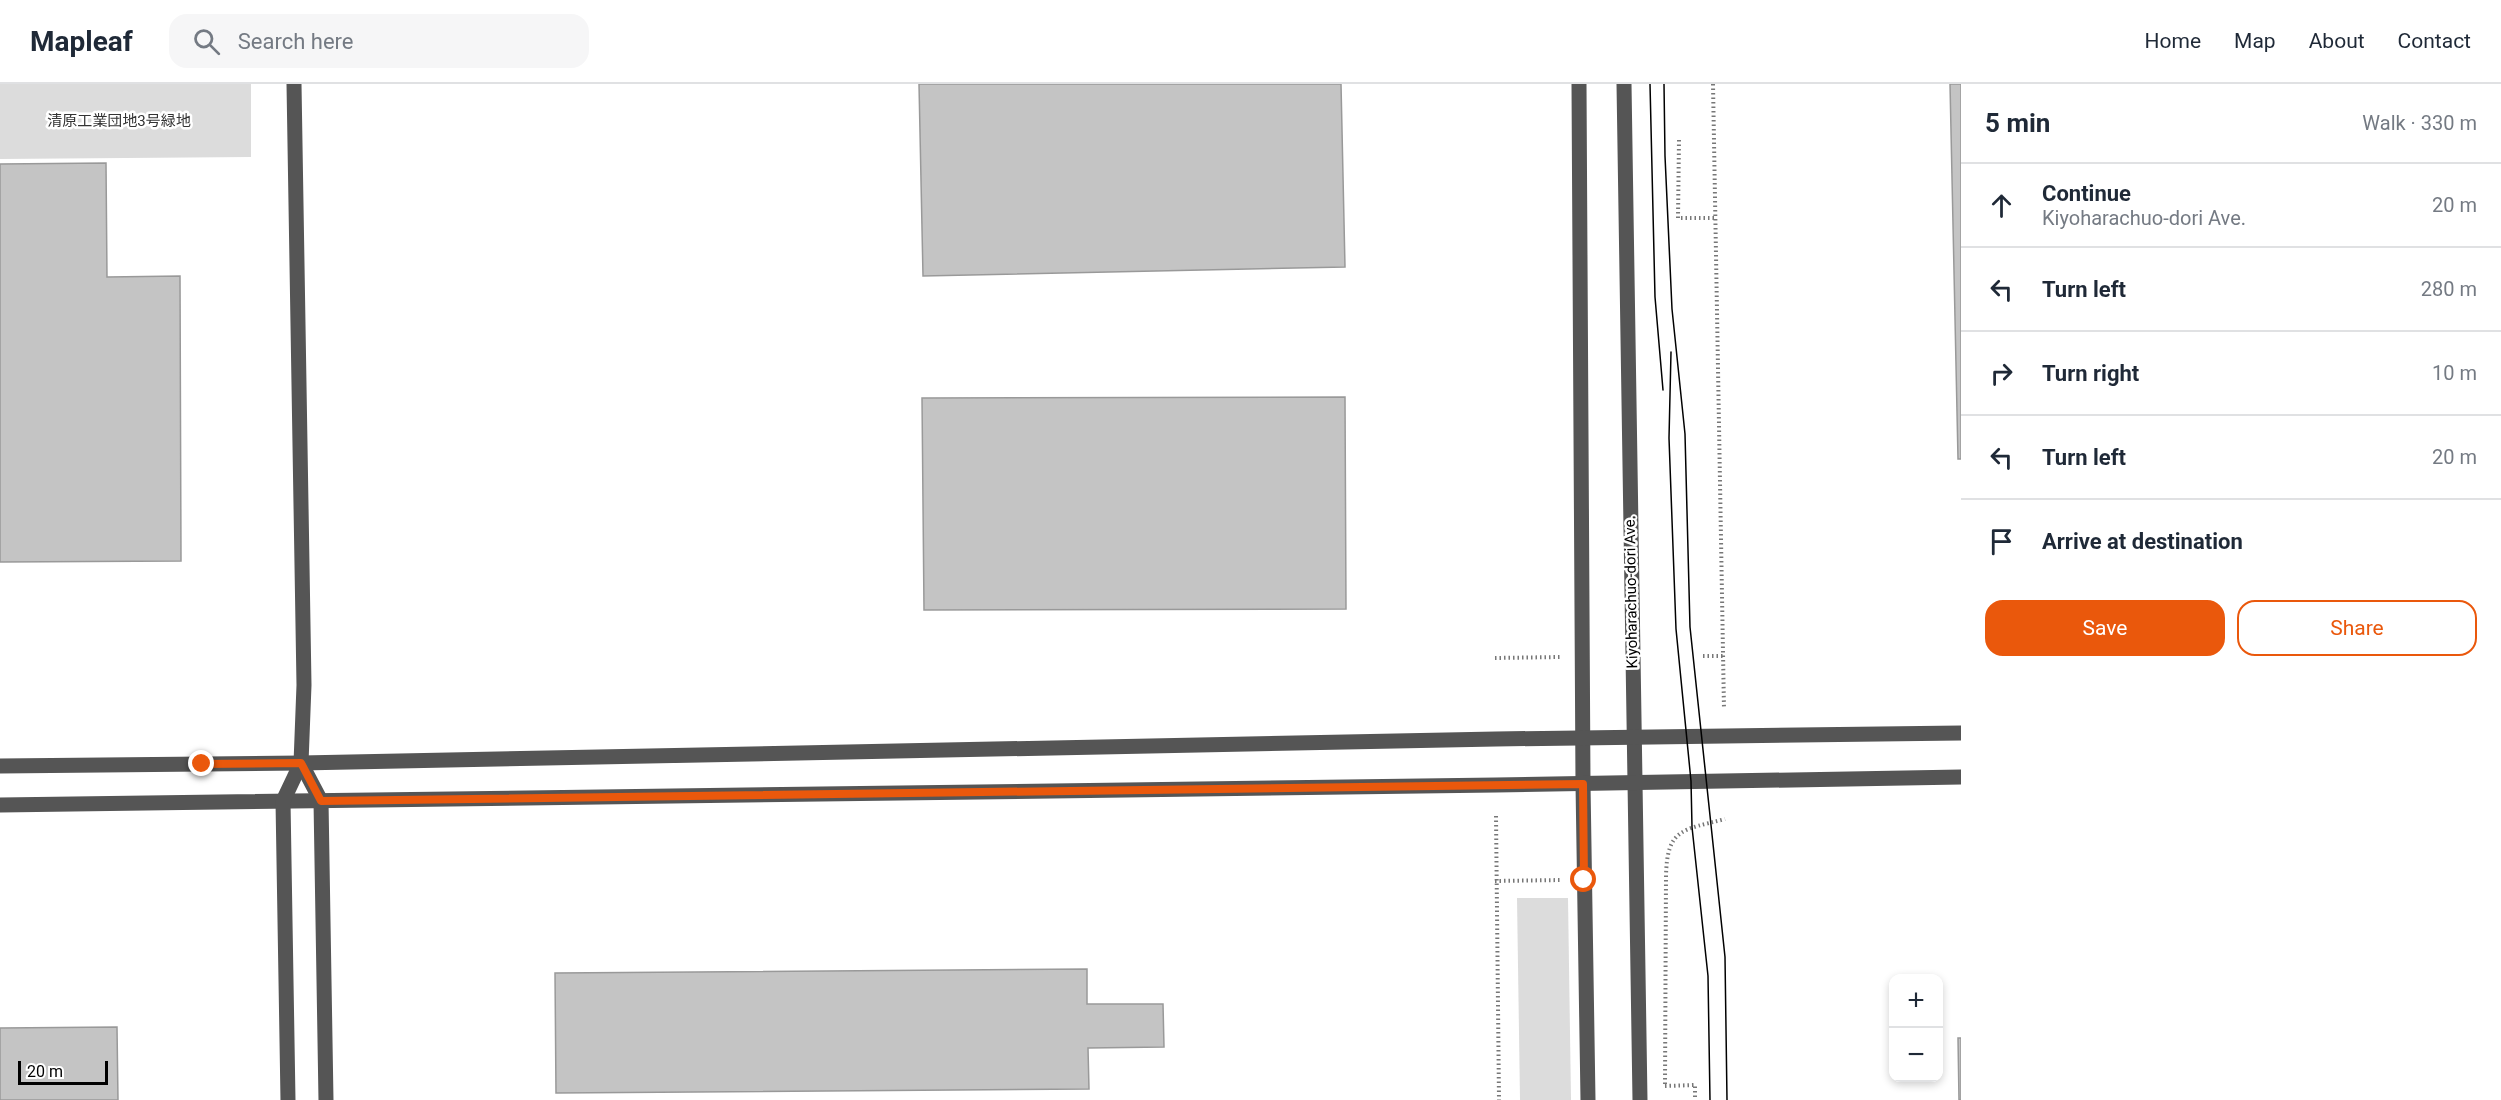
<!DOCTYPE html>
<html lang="en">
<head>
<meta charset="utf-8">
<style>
  :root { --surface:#fff; --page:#f6f6f7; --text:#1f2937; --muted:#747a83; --line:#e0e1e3; --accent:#ea580c }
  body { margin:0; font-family:Roboto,"Noto Sans JP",sans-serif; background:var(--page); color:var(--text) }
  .controls { position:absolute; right:18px; bottom:18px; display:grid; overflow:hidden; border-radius:12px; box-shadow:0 3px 9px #0003 }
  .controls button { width:54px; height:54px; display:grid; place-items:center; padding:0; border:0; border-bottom:2px solid var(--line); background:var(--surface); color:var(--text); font:30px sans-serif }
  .scale { position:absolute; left:18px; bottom:15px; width:90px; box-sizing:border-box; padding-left:6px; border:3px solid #000; border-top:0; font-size:16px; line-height:21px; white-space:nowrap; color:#000; -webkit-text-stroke:4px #fff; paint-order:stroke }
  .stop { position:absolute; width:18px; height:18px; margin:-14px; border:4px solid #ea580c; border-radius:50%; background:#fff }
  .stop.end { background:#ea580c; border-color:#fff; box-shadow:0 2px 6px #0008 }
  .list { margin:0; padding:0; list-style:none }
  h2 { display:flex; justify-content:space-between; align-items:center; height:78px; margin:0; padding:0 24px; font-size:26px }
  h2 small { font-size:20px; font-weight:400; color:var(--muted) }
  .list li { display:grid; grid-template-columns:39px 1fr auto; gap:18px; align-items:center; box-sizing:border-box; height:84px; padding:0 24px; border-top:2px solid var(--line) }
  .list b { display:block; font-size:22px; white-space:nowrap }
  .list p { margin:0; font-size:20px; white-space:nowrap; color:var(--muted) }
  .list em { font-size:20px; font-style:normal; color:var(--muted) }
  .actions { display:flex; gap:12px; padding:18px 24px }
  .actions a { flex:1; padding:14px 0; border:2px solid var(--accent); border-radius:18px; text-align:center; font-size:21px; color:var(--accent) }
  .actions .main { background:var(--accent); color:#fff }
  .icon { flex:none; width:33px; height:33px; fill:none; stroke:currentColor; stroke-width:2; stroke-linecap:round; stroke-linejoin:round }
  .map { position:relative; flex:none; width:1961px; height:1016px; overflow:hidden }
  header { display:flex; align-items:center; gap:36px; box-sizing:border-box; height:84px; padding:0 30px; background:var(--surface); border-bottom:2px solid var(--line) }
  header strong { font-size:28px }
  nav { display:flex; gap:33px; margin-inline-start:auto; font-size:21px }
  .search { width:420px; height:54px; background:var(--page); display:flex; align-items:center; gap:15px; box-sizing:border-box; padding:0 21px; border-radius:18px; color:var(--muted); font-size:22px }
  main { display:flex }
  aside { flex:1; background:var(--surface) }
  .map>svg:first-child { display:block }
</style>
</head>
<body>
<header>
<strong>Mapleaf</strong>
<div class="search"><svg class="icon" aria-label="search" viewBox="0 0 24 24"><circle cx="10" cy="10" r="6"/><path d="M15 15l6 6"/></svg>Search here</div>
<nav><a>Home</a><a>Map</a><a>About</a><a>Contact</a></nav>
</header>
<main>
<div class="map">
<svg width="1961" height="1016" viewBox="0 0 1961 1016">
  <rect width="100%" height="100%" fill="#fff"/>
  <g fill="#dcdcdc">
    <path d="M0 0H251V73L0 75Z"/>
    <path d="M1517 814H1568L1571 1016H1520Z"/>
  </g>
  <g fill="#c4c4c4" stroke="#999" stroke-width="1.5">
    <path d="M919 0H1341L1345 183 923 192Z"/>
    <path d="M1950 0H1961V375H1958Z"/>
    <path d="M106 79 107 193 180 192 181 477 0 478V80Z"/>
    <path d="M1345 313 1346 525 924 526 922 314Z"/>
    <path d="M1087 885V920H1163L1164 963 1088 964 1089 1005 556 1009 555 889Z"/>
    <path d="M117 943 118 1016H0V944Z"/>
    <path d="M1958 954H1961V1016H1959Z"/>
  </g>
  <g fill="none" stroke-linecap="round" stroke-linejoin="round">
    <g stroke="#777" stroke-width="4" stroke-dasharray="1.5 3" stroke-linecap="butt">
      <path d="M1713 0 1724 625"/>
      <path d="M1679 56 1678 134H1715"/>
      <path d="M1703 572H1723"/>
      <path d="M1495 574 1560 573"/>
      <path d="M1496 732 1499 1016"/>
      <path d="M1495 797 1562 796"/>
      <path d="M1665 1000 1666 792C1667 744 1683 746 1725 735"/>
      <path d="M1665 1002 1695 1001V1016"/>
    </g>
    <g stroke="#555" stroke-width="15">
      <path d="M1579 0 1583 700 1588 1016"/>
      <path d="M1624 0 1640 1016"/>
      <path d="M301 679 321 717 326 1016"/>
      <path d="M0 682 301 679 1496 655 1961 649"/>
      <path d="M0 721 1496 701 1961 693"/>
      <path d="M288 1016 283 717 301 679 304 601 294 0"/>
    </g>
    <g stroke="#000" stroke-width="1.5">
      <path d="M1650 0 1655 213 1663 306"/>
      <path d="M1664 0 1665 72 1672 225 1685 350 1690 543 1725 873 1727 1016"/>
      <path d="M1671 268 1669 354 1676 545 1691 697 1692 743 1708 892 1710 1016"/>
    </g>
  </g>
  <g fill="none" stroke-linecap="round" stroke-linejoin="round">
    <path stroke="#ea580c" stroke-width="8" d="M202 680 301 679 321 717 1583 700 1584 796"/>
  </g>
  <g text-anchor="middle" stroke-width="5" stroke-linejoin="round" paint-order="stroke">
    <g font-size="15" fill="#333" stroke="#fff">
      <text x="119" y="42">清原工業団地3号緑地</text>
    </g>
    <g font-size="15" fill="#000" stroke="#fff">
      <text transform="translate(1631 508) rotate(-91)" y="5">Kiyoharachuo-dori Ave.</text>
    </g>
  </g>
</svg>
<div class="controls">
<button>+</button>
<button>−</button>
</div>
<div class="scale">20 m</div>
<div class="stop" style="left:1584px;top:796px"></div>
<div class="stop end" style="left:202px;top:680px"></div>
</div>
<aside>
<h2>5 min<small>Walk · 330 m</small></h2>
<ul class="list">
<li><svg class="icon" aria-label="ahead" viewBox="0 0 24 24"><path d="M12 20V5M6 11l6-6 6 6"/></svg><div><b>Continue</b><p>Kiyoharachuo-dori Ave.</p></div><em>20 m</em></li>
<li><svg class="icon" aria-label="left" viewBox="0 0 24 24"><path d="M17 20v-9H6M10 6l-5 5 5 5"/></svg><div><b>Turn left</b></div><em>280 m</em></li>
<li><svg class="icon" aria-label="right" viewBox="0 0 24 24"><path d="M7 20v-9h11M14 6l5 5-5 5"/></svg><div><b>Turn right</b></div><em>10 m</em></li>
<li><svg class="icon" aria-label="left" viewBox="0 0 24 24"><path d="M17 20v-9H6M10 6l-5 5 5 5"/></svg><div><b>Turn left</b></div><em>20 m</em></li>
<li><svg class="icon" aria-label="arrive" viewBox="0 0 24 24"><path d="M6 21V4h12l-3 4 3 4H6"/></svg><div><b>Arrive at destination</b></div></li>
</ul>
<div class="actions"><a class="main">Save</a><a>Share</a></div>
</aside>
</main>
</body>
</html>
